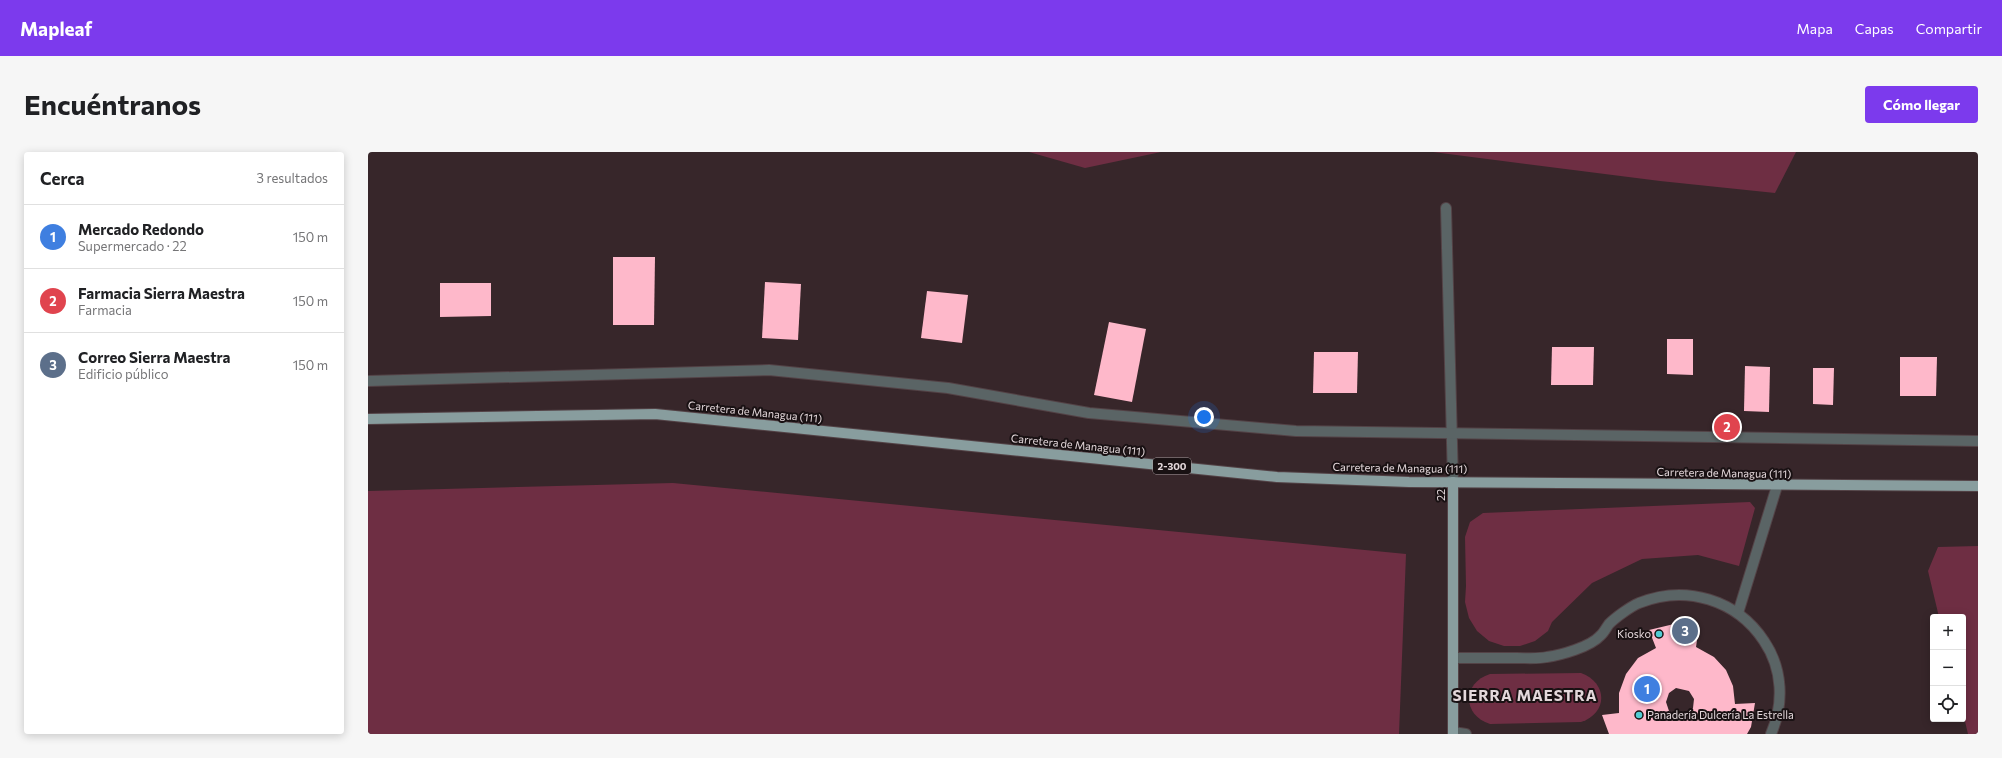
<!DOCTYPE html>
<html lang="es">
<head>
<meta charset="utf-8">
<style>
  :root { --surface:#fff; --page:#f6f6f6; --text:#202124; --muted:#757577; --line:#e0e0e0; --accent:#7c3aed }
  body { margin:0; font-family:Commissioner,sans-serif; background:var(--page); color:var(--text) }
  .controls { position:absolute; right:12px; bottom:12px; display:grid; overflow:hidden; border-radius:4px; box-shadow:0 2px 10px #0003 }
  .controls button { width:36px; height:36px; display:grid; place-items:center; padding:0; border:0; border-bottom:1px solid var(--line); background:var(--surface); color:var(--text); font:20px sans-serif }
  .you { position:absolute; left:836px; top:265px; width:14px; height:14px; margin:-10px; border:3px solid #fff; border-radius:50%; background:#1a73e8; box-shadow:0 0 0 6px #1a73e833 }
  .badge { display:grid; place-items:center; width:26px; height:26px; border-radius:50%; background:var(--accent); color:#fff; font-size:13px; font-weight:700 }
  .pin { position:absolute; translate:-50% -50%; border:2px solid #fff; box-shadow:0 1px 4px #0006 }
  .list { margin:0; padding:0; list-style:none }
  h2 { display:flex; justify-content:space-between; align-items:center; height:52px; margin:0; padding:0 16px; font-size:17px }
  h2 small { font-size:13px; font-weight:400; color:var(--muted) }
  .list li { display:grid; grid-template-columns:26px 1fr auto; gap:12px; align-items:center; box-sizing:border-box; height:64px; padding:0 16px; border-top:1px solid var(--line) }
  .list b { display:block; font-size:15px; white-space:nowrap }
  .list p { margin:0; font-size:13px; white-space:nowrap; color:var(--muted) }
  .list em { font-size:13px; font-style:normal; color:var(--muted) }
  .icon { flex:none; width:22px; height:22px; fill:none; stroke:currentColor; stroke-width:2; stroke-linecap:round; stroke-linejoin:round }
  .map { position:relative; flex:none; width:1610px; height:582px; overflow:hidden; border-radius:4px }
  header { display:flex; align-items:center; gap:24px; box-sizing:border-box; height:56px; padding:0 20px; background:var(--accent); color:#fff }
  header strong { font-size:19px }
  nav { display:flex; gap:22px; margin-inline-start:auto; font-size:14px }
  .intro { display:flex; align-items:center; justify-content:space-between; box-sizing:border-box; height:96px; padding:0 24px }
  h1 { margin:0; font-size:28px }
  .button { padding:10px 18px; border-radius:4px; background:var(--accent); color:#fff; font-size:14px; font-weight:700 }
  main { display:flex; gap:24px; padding:0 24px }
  aside { flex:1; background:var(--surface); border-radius:4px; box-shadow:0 2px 10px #0003 }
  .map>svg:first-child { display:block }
</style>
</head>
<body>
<header>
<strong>Mapleaf</strong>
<nav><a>Mapa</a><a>Capas</a><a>Compartir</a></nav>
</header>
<div class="intro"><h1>Encuéntranos</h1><a class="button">Cómo llegar</a></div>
<main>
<aside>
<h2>Cerca<small>3 resultados</small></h2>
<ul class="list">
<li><span class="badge" style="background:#3f7fe0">1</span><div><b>Mercado Redondo</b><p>Supermercado · 22</p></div><em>150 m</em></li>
<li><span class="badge" style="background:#e0444e">2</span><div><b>Farmacia Sierra Maestra</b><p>Farmacia</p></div><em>150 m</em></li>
<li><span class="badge" style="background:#5c6f8a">3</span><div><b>Correo Sierra Maestra</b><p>Edificio público</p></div><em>150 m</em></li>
</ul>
</aside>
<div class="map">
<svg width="1610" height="582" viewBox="0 0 1610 582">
  <rect width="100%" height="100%" fill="#37262a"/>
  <g fill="#6e2e43">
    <path d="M661 0H793L717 16Z"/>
    <path d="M1065 0H1428L1407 41 1292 29Z"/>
    <path d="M305 331 1038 402 1031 582H0V339Z"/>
    <path d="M1382 350 1387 356 1371 414 1330 403 1274 407 1224 431 1184 470 1180 479 1167 489 1152 494H1136L1121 489 1109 479 1101 466 1097 450 1098 434 1097 385 1102 370 1115 361Z"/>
    <path d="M1610 394V582H1600L1595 561V465H1571L1560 419 1570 395Z"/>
    <path d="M1213 521C1240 531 1240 561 1213 570L1122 572C1094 563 1094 531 1122 522Z"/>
  </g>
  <g fill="#feb8ca" fill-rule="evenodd">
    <path d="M245 105H287L286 173H245Z"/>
    <path d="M397 130 433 132 430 188 394 186Z"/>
    <path d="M72 131H123V164L72 165Z"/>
    <path d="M559 139 600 143 594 191 553 186Z"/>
    <path d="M741 170 778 177 764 250 726 243Z"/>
    <path d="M1299 187H1325V223L1299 222Z"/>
    <path d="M1184 195H1226L1225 233H1183Z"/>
    <path d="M946 200H990L989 241H945Z"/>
    <path d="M1532 205H1569L1568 244H1532Z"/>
    <path d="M1377 214 1402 215 1401 260 1376 259Z"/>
    <path d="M1445 216H1466L1465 253 1445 252Z"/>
    <path d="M1306 472 1331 475 1328 495 1346 505 1358 518 1365 534 1367 552 1387 551 1383 575 1379 582H1241L1234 563 1251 561V541L1258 522 1270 506 1288 496 1281 478ZM1308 536 1321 539 1326 547 1325 556 1319 562 1314 564 1305 562 1301 559 1298 550 1301 541Z"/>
  </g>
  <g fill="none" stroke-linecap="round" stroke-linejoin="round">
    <g stroke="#534246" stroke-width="12">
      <g id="minor">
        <path d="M1078 56 1085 330"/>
        <path d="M0 229 401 218 580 236 721 261 928 279 1610 289"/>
        <path d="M1370 461 1409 334"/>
        <path d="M1085 506C1106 506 1128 506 1149 506 1159 506 1170 507 1179 505 1193 503 1222 495 1232 484 1236 481 1238 476 1241 472 1248 465 1262 455 1271 451 1318 432 1369 448 1396 489 1415 517 1416 552 1403 582"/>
        <path d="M1085 580 1098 582"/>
      </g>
    </g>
    <g stroke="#534246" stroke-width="12">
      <g id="major">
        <path d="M0 267 287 262 909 325 1041 330 1610 334"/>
        <path d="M1085 330V582"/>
      </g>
    </g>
    <use href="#minor" stroke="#5a6465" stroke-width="10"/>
    <use href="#major" stroke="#889d9e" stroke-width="10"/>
  </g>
  <g fill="#51ccd4" stroke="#191113" stroke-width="1.5">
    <circle cx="1291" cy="482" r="4"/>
    <circle cx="1271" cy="563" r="4"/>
  </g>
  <g text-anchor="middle" stroke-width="4" stroke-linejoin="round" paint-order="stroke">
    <rect fill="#191113" stroke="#a79c9f" stroke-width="1" x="785" y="306" width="38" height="16" rx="3"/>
    <g font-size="10" font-weight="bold" fill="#e4d8db">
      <text x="804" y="318">2-300</text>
    </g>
    <g font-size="11" fill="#e4d8db" stroke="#191113">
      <text transform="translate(387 260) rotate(6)" y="4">Carretera de Managua (111)</text>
      <text transform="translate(710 293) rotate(6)" y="4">Carretera de Managua (111)</text>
      <text transform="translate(1032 316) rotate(1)" y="4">Carretera de Managua (111)</text>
      <text transform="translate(1356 321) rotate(1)" y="4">Carretera de Managua (111)</text>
      <text transform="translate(1073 343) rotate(-90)" y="4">22</text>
    </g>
    <g font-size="11" fill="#e4d8db" stroke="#191113" text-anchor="end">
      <text x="1283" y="486">Kiosko</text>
      <text x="1279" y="567" text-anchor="start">Panadería Dulcería La Estrella</text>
    </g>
    <g font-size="15" font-weight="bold" letter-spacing="1" fill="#e4d8db" stroke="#191113">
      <text x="1157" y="549">SIERRA MAESTRA</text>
    </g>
  </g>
</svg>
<div class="controls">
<button>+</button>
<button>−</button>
<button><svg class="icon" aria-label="locate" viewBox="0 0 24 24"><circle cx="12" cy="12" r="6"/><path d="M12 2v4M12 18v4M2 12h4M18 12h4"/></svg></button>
</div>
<div class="you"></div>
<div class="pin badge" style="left:1279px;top:537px;background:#3f7fe0">1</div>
<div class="pin badge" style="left:1359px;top:275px;background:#e0444e">2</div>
<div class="pin badge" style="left:1317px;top:479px;background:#5c6f8a">3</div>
</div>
</main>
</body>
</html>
